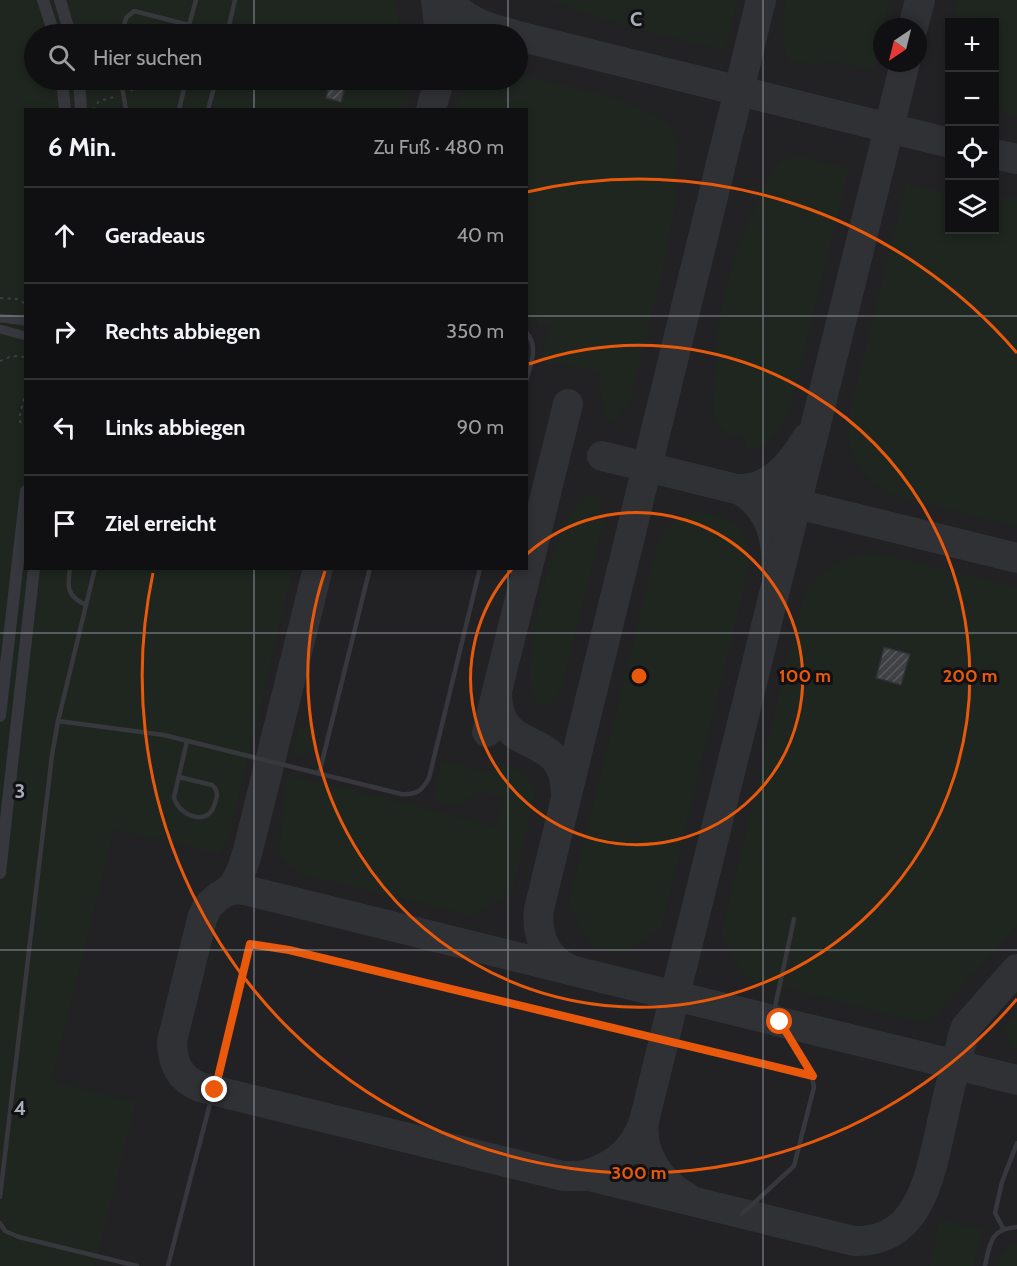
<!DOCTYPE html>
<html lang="de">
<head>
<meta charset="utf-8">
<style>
  :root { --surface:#101012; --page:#1e1e20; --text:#f1f3f6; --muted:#9c9d9f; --line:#303032 }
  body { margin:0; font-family:Cabin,sans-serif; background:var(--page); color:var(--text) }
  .controls { position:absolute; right:18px; top:18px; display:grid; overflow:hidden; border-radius:0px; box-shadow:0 3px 9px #0003 }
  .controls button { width:54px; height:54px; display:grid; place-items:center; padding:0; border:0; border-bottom:2px solid var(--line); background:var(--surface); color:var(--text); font:30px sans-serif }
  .compass { position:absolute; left:873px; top:18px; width:54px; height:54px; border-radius:50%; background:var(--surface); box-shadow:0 3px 9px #0003; rotate:215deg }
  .stop { position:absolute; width:18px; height:18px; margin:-14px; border:4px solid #ea580c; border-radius:50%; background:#fff }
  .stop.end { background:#ea580c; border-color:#fff; box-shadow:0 2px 6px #0008 }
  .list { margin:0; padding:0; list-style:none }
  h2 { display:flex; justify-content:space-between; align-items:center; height:78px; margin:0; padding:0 24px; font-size:26px }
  h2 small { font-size:20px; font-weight:400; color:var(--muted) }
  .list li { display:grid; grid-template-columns:39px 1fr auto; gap:18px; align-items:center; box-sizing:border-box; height:96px; padding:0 24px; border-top:2px solid var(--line) }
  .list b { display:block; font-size:22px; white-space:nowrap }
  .list em { font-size:20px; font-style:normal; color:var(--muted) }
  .icon { flex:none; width:33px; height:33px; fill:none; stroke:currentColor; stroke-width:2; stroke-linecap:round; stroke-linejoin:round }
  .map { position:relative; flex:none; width:1017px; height:1266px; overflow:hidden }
  .search { position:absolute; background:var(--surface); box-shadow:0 3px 9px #0003; left:24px; top:24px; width:504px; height:66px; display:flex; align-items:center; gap:15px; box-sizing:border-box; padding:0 21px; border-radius:33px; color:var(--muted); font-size:22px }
  .panel { position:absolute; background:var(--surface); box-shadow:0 3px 9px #0003; left:24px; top:108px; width:504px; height:462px; border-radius:0px }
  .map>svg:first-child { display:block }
</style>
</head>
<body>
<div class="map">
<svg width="1017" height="1266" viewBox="0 0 1017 1266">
  <defs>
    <pattern id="building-hatch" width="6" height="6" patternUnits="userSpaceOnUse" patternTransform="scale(1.5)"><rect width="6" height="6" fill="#404145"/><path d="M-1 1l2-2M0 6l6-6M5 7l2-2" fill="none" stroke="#595a5e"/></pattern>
  </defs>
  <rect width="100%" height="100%" fill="#161618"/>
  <path fill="#222225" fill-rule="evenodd" d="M89 0H1017V1266H0L63 569 526 568V110L110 109 106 80H518V34H99ZM950 22H994V230H950ZM882 27H918V63H882Z"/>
  <g fill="#1e261f">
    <path d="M0 0H396L401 34H34V80H407L409 95 406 110H26V568L293 569 230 835 220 854 114 829 52 1081 136 1102 95 1266H0Z"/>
    <path d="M549 0H738L725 50 631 28Z"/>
    <path d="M786 0H890L873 70 827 60 826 65 789 62C780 44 782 20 786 0Z"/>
    <path d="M957 0H1017V117L995 107 994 22H956Z"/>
    <path d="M518 74 615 98 649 112 669 123 678 142 676 201 663 271 630 402 614 421 607 420 600 392 601 373 541 359 550 326 527 319 526 110 456 109 466 85 471 80H518Z"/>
    <path d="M799 156 849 169 791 407C779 432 774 442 748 452L744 437C726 436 719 430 713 414L717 333 725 289 741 237 773 170 780 161Z"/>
    <path d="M906 183 949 194 950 230H994L995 198H1017V527L892 495C859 475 845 455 849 416Z"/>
    <path d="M593 491 599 498 604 521 562 687C556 696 551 707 539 707 533 698 530 686 530 675 529 635 555 509 593 491Z"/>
    <path d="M691 512C726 511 749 525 750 563L661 929 622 954 592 947 568 906 657 545C665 529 674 519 691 512Z"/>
    <path d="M869 553 893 557 1017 587V926L933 1018 913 1021 746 978 721 935 804 592H806C822 568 841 557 869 553Z"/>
    <path d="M299 726 320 731 315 750 291 758Z"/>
    <path d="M442 760 492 774 496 760C517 770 534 772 535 798L512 893 473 916 316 878C301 873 289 869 279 855L287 774 497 827 504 798 479 791 457 806 433 799Z"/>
    <path d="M1017 1012V1050L1012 1049 1004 1027Z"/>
    <path d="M940 1219 983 1229 974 1266H929Z"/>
    <path d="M1017 1243V1266H996C1000 1254 1005 1247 1017 1243Z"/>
  </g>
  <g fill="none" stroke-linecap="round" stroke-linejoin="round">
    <g stroke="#303135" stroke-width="30">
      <path d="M436 0 440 34"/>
      <path d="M448 0C464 21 488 28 512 34"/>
      <path d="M913 27 920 0"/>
      <path d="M518 36 950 143"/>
      <path d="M431 110 439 80"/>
      <path d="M994 154 1017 159"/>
      <path d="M602 456 1017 558"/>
      <path d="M776 563C777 532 766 505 739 489 771 490 792 463 807 438"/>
      <path d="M497 692C497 761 565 725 566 794"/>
      <path d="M487 732 568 404"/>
      <path d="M228 891C240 880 243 866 248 850L318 568"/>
      <path d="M569 969C545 958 536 934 539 909L761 0"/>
      <path d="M1017 969 966 1027 964 1032C957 1061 949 1089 943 1118 931 1169 923 1243 854 1241L589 1176H563L547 1172 200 1087C180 1079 172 1063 172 1041L202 919 207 907 219 896 228 891 237 889 245 890 773 1020 780 1022 908 1053 912 1054C947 1063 982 1071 1017 1080"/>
      <path d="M644 1121C640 1154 659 1181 686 1197"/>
      <path d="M580 1176C611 1169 634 1152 644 1121L905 63"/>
    </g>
  </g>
  <g fill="url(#building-hatch)" stroke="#303034" stroke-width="1.5">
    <path d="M330 80H347L341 102 326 98Z"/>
    <path d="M884 647 910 654 901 685 876 678Z"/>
  </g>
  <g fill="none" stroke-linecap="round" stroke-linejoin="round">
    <g stroke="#3d3f44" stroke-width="2" stroke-dasharray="3 4.5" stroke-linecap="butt">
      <path d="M156 34 158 26"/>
      <path d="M131 91 133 89 136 80"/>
      <path d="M93 110 99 101 118 96"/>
      <path d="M0 298 17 299 26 304"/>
      <path d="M0 361 12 356 26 357"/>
      <path d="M21 423 19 419 26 390"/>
    </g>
    <g stroke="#37383d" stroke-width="4.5">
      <path d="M189 25 196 0"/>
      <path d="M122 34 126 18 134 11 189 25 187 34"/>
      <path d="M227 34 235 0"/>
      <path d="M121 80 126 110"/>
      <path d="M179 110 186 80"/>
      <path d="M208 110 216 80"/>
      <path d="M526 332C539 346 531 364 526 381"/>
      <path d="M70 568C67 588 67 596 86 605"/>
      <path d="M58 721 164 735 401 794C416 795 422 791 429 778L480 568"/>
      <path d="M319 774 370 568"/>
      <path d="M179 777 212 785 215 788C218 794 217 797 215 803 209 828 178 816 174 797L187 741"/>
      <path d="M0 1197 52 755 58 721 95 568"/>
      <path d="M742 1214 794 1166 814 1087 810 1068 779 1020 775 1007 794 919"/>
      <path d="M0 1223 5 1231 19 1237 137 1266"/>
      <path d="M1003 1228 995 1213 1002 1182 1017 1143"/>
      <path d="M168 1266C195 1158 225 1052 250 943L289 950 813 1076"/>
      <path d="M985 1266C990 1243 990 1229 1017 1227"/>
    </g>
    <g stroke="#37383d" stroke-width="9">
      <path d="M0 318 26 321"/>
      <path d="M0 329 26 336"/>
    </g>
    <g stroke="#37383d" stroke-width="12">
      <path d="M43 0 54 34"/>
      <path d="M60 0 70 34"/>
      <path d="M62 80 65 110"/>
      <path d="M79 80 81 110"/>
      <path d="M0 716 26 491"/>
      <path d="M0 873 34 568"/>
    </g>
  </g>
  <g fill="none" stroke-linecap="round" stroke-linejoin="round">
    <path stroke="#ea580c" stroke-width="8" d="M215 1090 250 944 289 950 813 1076 780 1022"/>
  </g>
  <path fill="none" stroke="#a8adb8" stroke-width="1.5" stroke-opacity="0.55" d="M254 0V34M508 0V34M763 0V1266M254 80V110M508 80V110M0 316H26M526 316H1017M254 568V1266M508 568V1266M0 633H1017M0 950H1017"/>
  <g fill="none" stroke="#e8590c" stroke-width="3">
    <path d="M527 554A166 166 0 1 1 512 569"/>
    <path d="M529 364A331 331 0 1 1 325 571"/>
    <path d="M1017 999A497 497 0 0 1 153 573M527 192A497 497 0 0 1 1017 353"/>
  </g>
  <g font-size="20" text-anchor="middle" font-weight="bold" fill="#a8adb8" stroke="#111113" stroke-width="6" stroke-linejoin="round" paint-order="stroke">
    <text x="636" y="26">C</text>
    <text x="20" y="798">3</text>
    <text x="20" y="1115">4</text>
  </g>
  <circle cx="639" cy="676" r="9" fill="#e8590c" stroke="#111113" stroke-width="3"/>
  <g font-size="18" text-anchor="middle" font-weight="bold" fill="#e8590c" stroke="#111113" stroke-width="6" stroke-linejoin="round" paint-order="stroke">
    <text x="805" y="682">100 m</text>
    <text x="970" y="682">200 m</text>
    <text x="639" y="1179">300 m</text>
  </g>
</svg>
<div class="controls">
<button>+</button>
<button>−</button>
<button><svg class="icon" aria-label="locate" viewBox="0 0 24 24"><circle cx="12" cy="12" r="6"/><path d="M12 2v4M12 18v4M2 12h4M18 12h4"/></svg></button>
<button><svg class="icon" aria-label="layers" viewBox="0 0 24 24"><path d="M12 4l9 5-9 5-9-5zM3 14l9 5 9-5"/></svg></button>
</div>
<svg class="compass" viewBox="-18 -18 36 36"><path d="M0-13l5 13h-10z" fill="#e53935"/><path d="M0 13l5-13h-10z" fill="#9c9d9f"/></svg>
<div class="stop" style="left:780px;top:1022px"></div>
<div class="stop end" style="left:215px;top:1090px"></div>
<div class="search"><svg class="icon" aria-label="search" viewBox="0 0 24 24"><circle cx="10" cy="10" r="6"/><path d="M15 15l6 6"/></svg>Hier suchen</div>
<section class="panel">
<h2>6 Min.<small>Zu Fuß · 480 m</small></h2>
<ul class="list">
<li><svg class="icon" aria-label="ahead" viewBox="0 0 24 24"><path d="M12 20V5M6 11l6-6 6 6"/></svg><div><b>Geradeaus</b></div><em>40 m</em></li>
<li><svg class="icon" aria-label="right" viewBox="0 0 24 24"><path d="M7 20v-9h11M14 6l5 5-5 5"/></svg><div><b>Rechts abbiegen</b></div><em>350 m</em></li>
<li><svg class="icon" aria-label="left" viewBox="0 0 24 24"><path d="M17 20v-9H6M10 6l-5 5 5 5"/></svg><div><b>Links abbiegen</b></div><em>90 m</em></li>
<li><svg class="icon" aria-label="arrive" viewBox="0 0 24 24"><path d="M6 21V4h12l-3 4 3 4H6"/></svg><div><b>Ziel erreicht</b></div></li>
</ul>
</section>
</div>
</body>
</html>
